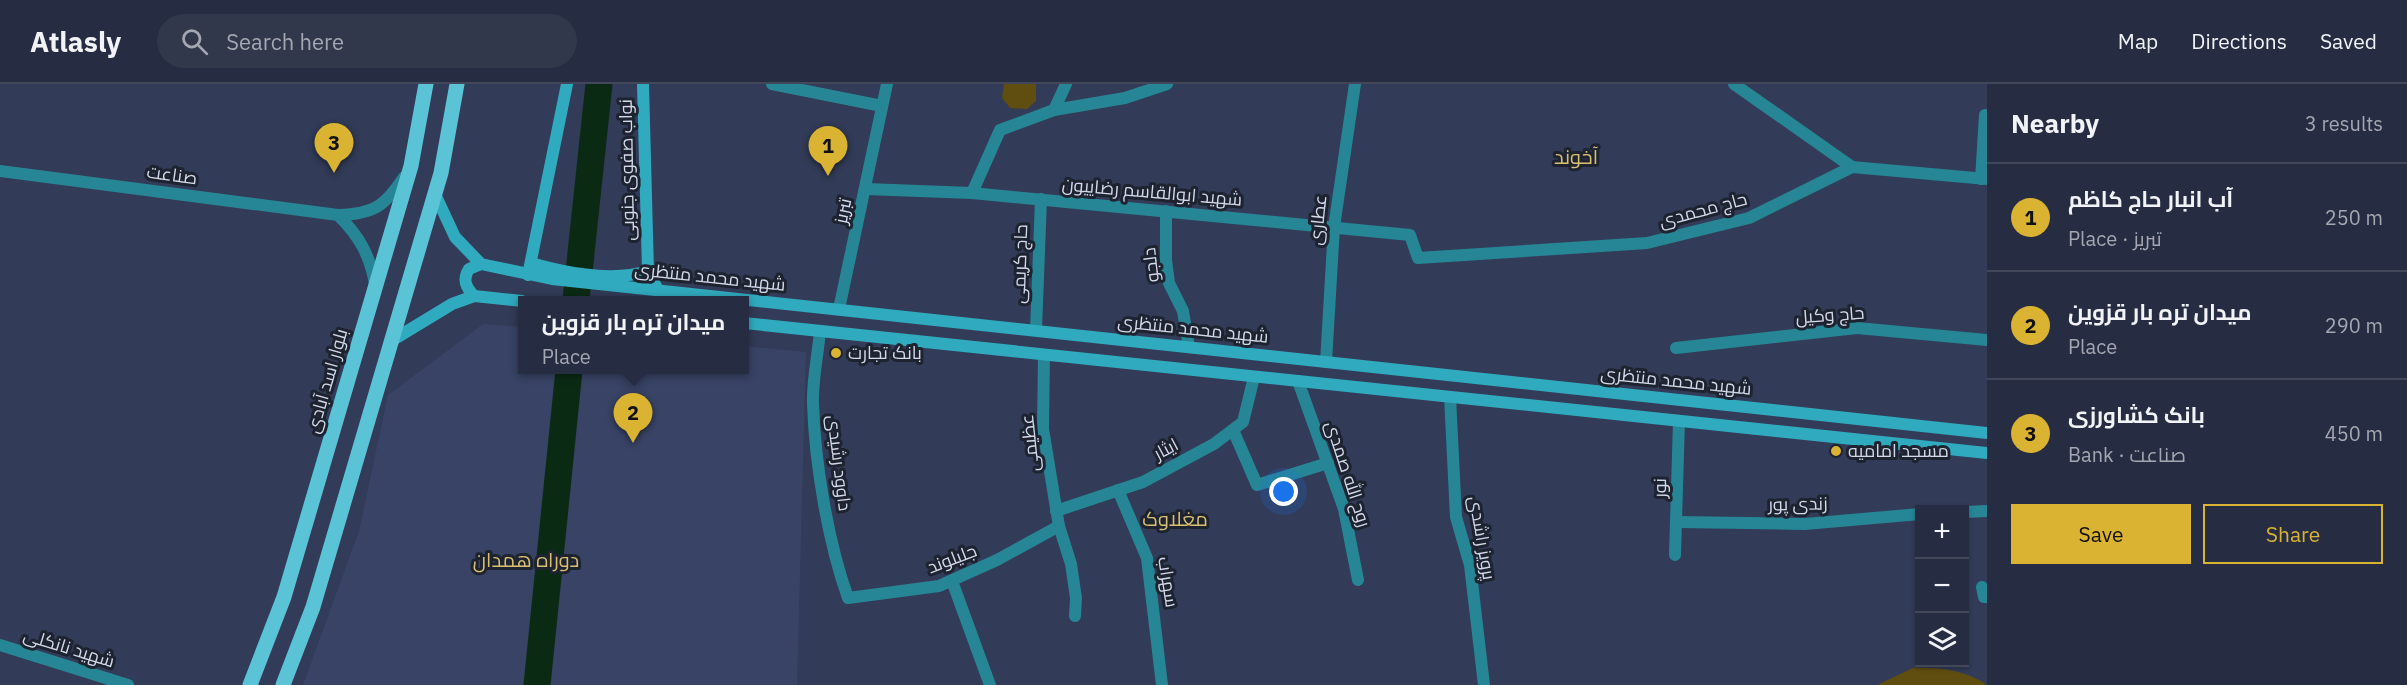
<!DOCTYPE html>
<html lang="en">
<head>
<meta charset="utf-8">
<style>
  :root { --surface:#262c41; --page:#32384c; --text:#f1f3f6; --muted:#a4a7b1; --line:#42485a; --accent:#dab333 }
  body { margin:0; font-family:"IBM Plex Sans",Cairo,sans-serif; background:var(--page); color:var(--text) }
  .controls { position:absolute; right:18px; bottom:18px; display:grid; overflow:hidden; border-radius:0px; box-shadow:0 2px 4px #0004 }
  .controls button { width:54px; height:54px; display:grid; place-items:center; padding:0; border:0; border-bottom:2px solid var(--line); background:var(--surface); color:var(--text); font:30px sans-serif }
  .you { position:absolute; left:1284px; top:408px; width:21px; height:21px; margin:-15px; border:4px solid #fff; border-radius:50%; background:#1a73e8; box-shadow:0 0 0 9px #1a73e833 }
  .badge { display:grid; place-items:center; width:39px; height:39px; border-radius:50%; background:var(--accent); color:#111; font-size:20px; font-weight:700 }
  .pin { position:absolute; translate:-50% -50px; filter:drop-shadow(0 2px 3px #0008) }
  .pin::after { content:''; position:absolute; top:32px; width:21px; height:18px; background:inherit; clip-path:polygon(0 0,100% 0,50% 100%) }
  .popup { position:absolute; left:518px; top:212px; width:231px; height:78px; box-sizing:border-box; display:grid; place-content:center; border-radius:0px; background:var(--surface); filter:drop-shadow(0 2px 4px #0005); font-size:20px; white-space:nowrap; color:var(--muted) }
  .popup b { font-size:22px; color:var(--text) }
  .popup::after { content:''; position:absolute; left:50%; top:100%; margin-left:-12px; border:12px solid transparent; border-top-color:var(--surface) }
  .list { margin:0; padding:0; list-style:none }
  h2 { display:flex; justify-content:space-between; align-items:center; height:78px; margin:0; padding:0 24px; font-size:26px }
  h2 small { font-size:20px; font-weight:400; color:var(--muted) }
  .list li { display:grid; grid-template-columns:39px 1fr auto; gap:18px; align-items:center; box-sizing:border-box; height:108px; padding:0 24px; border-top:2px solid var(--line) }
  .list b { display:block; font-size:22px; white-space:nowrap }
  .list p { margin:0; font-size:20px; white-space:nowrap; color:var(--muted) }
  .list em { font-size:20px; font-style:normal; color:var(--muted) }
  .actions { display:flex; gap:12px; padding:18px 24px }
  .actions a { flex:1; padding:14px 0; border:2px solid var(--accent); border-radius:0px; text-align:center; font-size:21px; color:var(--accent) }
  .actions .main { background:var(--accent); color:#111 }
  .icon { flex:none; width:33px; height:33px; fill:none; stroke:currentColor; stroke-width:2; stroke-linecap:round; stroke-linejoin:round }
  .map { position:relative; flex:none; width:1987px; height:601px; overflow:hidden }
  header { display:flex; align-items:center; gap:36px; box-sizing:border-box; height:84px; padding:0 30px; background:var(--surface); border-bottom:2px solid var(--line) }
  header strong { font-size:28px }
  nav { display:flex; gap:33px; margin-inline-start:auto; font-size:21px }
  .search { width:420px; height:54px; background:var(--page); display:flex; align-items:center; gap:15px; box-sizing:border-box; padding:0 21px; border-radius:33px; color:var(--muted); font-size:22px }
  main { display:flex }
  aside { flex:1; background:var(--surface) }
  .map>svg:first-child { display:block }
</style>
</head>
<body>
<header>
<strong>Atlasly</strong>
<div class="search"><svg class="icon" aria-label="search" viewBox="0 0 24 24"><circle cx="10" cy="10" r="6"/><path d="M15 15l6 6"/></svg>Search here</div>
<nav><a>Map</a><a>Directions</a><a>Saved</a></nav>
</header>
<main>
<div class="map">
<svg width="1987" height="601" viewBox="0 0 1987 601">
  <rect width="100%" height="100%" fill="#323b57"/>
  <path fill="#384365" d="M483 240 522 243V286H744V262L806 268 797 601H303L359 447 388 311Z"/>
  <g fill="#604d10">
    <path d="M1004 0H1036V17L1027 25 1010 24 1002 14Z"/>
    <path d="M1913 584C1939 583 1965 586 1987 601H1877Z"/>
  </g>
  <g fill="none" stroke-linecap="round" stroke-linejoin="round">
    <g stroke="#0b2a14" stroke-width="27">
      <path d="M576 216 599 0"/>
      <path d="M537 601 569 286"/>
    </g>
    <g stroke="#268695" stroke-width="12">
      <path d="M772 0 882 22"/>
      <path d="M1734 0 1852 83"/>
      <path d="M1054 26 1066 0"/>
      <path d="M1981 95 1985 31"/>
      <path d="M866 105 972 109 1410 151 1418 174 1647 159 1749 134 1852 83 1987 95"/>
      <path d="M972 109 1000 46 1054 26 1125 14 1167 0"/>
      <path d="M1166 127V176L1169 199 1183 227 1189 263"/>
      <path d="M839 225 887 0"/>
      <path d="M1036 246 1041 115"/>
      <path d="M820 247C818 271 812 297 813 320 815 380 828 458 848 514L939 502 997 476 1059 442"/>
      <path d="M1676 264 1857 244 1987 256"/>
      <path d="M1044 271 1043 345 1059 442 1071 480 1076 514 1075 532"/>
      <path d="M1326 278 1334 143 1355 0"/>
      <path d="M1298 297 1344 425 1358 496"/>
      <path d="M1450 313 1456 433 1470 481 1484 601"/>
      <path d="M1233 346 1257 401 1328 379"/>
      <path d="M1118 406 1147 474 1162 601"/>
      <path d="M1056 427 1143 398 1214 360 1243 338 1254 293"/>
      <path d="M1964 428 1987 427"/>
      <path d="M1678 438 1805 440 1920 430"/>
      <path d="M1675 471 1679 337"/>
      <path d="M952 497 990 601"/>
      <path d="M1982 503 1984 513H1987"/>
      <path d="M0 561 128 601"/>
    </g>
    <g stroke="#268695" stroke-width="12">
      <path d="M0 87 338 131C374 130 385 122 404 93"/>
      <path d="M338 131C359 152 370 171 375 200"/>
    </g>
    <g stroke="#30aabe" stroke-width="12">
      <path d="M643 0 648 187 658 206"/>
      <path d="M435 110 455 153 481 180 552 195 1987 349"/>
      <path d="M531 179C566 189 613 198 648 187"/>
      <path d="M528 191 567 0"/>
      <path d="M474 212C466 203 462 196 469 185L481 180"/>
      <path d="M744 239 1987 369"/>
      <path d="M391 257 452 220 474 212 522 217"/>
    </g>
    <g stroke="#5bc3d6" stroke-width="15">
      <path d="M250 601 284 513 411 82 426 0"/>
      <path d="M283 601 313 523 441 89 457 0"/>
    </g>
  </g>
  <g fill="#dab333" stroke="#1e2330" stroke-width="2">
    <circle cx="836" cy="269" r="6"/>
    <circle cx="1836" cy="367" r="6"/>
  </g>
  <g text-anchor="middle" stroke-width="6" stroke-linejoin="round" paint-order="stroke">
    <g font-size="18" fill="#d3d9eb" stroke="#1e2330">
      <text transform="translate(627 86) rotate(-91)" y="6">نواب صفوی جنوبی</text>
      <text transform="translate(172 91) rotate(8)" y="6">صناعت</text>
      <text transform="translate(1152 108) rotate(5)" y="6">شهید ابوالقاسم رضاییون</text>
      <text transform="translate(1703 126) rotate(-15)" y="6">حاج محمدی</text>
      <text transform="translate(843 127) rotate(-78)" y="6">تبریز</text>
      <text transform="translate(1318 136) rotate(-84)" y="6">عطاری</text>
      <text transform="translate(1020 180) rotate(-88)" y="6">حاج کریمی</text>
      <text transform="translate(1151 181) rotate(-97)" y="6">دلجو</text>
      <text transform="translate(710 193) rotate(6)" y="6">شهید محمد منتظری</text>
      <text transform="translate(1830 231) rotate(-4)" y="6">حاج وکیل</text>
      <text transform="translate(1193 245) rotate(6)" y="6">شهید محمد منتظری</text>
      <text transform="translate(327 297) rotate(-74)" y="6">بلوار اسد آبادی</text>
      <text transform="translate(1676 297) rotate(6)" y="6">شهید محمد منتظری</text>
      <text transform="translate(1030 359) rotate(-96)" y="6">عظیمی</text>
      <text transform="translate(1166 365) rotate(-28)" y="6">ایثار</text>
      <text transform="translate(839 379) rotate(83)" y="6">داوود رشیدی</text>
      <text transform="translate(1348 390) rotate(72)" y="6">روح الله صمدی</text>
      <text transform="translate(1660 404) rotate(-89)" y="6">نور</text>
      <text transform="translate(1798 420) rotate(-1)" y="6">زندی پور</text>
      <text transform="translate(1482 454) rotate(80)" y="6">پرویز راشدی</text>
      <text transform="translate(952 475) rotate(-21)" y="6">جلیلوند</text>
      <text transform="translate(1168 498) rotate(81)" y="6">سهراب</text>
      <text transform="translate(69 564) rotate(17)" y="6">شهید نانکلی</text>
    </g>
    <g font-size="18" fill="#d3d9eb" stroke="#1e2330" text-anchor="start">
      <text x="848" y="275">بانک تجارت</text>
      <text x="1848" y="373">مسجد امامیه</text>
    </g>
    <g font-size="20" fill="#d9bf73" stroke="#1e2330">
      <text x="1576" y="80">آخوند</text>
      <text x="1175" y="442">مغلاوک</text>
      <text x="526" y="483">دوراه همدان</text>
    </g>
  </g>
</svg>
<div class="controls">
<button>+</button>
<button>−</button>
<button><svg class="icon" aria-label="layers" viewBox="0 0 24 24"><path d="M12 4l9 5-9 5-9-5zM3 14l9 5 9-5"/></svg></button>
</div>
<div class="you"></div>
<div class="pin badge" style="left:828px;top:92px">1</div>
<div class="pin badge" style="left:633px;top:359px">2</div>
<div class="popup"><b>میدان تره بار قزوین</b>Place</div>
<div class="pin badge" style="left:334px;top:89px">3</div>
</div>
<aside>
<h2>Nearby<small>3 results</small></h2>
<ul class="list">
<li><span class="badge">1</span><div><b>آب انبار حاج کاظم</b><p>Place · تبریز</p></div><em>250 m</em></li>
<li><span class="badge">2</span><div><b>میدان تره بار قزوین</b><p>Place</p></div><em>290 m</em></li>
<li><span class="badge">3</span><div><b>بانک کشاورزی</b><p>Bank · صناعت</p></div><em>450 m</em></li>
</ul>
<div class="actions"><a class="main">Save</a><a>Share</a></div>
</aside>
</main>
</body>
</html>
